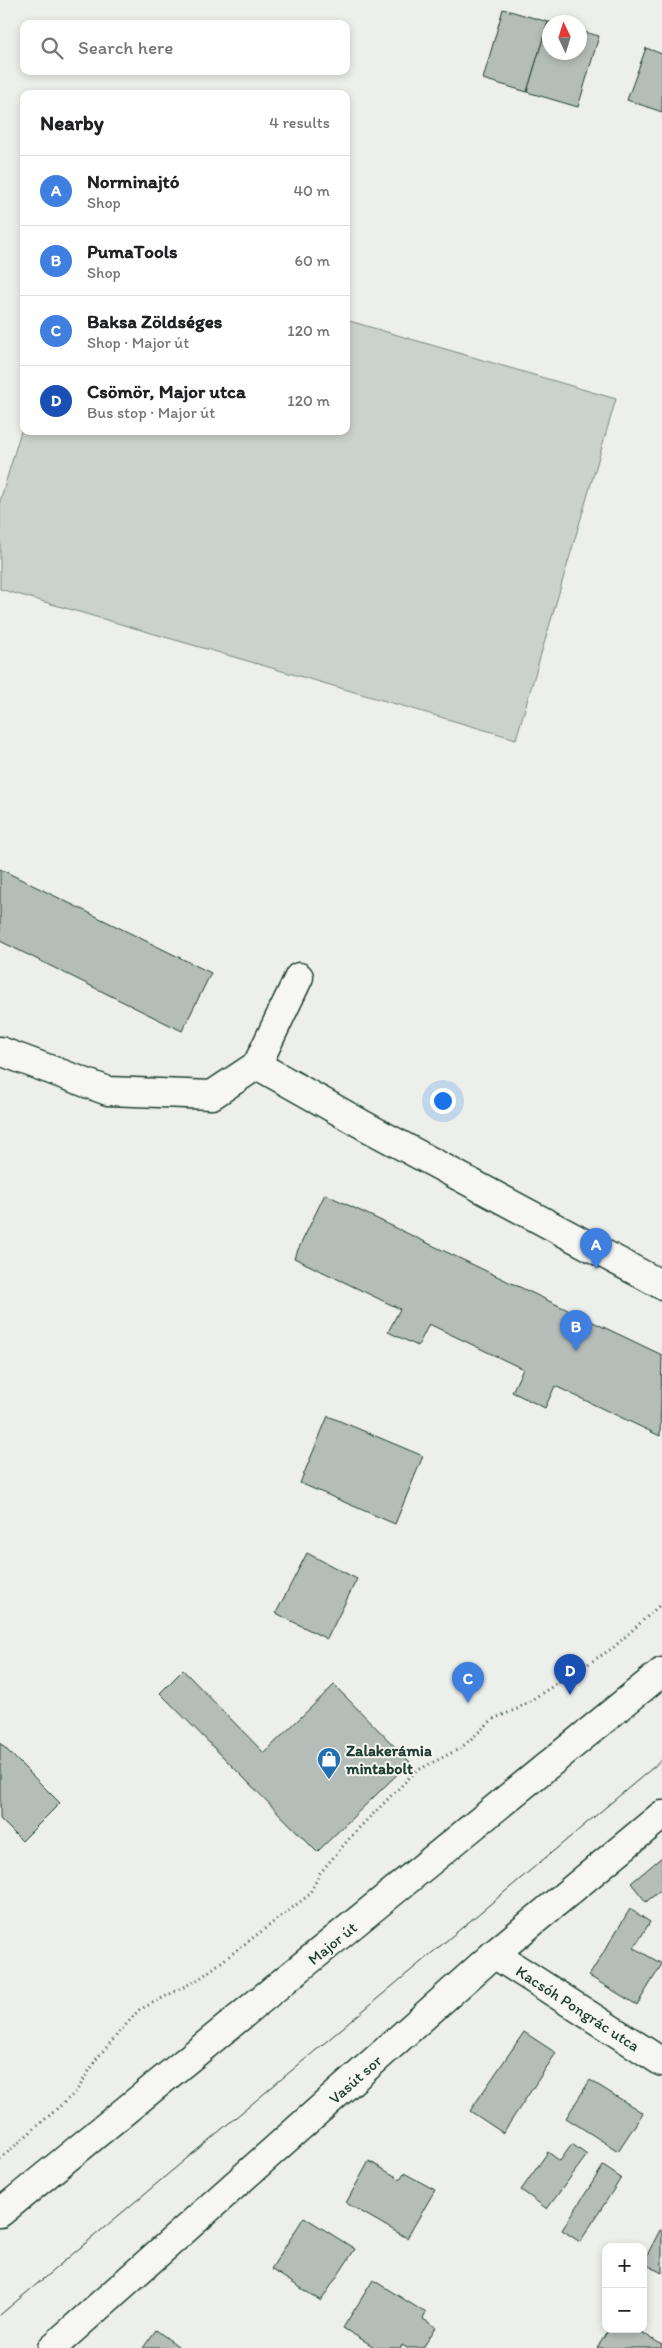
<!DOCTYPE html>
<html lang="en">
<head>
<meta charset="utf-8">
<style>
  :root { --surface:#fff; --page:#f6f6f6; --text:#202124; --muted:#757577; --line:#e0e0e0; --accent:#0b8043 }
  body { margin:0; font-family:Itim,sans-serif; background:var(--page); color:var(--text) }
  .controls { position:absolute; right:15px; bottom:15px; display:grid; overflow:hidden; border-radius:10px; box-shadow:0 2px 8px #0003 }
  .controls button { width:45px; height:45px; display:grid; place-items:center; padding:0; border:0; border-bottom:1px solid var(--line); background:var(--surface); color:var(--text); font:25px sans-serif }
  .compass { position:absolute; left:542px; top:15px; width:45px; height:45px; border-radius:50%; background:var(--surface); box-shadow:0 2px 8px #0003; rotate:356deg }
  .you { position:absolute; left:442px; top:1100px; width:18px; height:18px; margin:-12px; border:4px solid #fff; border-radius:50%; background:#1a73e8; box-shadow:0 0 0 8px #1a73e833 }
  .badge { display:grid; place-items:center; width:32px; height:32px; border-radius:50%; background:var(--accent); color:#fff; font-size:16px; font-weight:700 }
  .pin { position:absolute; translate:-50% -41px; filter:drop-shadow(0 1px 2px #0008) }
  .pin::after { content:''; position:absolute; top:26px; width:18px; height:15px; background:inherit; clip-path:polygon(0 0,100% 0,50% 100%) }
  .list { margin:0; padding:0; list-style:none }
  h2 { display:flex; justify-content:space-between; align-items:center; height:65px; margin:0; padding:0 20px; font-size:21px }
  h2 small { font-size:16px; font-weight:400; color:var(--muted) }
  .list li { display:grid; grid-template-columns:32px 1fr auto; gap:15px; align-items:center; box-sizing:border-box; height:70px; padding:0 20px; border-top:1px solid var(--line) }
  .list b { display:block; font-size:19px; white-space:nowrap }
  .list p { margin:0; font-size:16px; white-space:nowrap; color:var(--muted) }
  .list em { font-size:16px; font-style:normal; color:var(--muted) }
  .icon { flex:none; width:28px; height:28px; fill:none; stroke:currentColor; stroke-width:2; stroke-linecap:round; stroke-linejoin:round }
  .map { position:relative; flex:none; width:662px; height:2348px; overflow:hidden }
  .search { position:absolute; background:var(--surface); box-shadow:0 2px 8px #0003; left:20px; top:20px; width:330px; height:55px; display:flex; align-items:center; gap:12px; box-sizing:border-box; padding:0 18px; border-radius:10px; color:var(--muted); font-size:19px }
  .panel { position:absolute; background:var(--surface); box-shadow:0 2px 8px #0003; left:20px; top:90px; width:330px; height:345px; border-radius:10px }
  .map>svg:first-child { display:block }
</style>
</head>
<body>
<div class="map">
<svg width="662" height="2348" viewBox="0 0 662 2348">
  <rect width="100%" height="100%" fill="#edefea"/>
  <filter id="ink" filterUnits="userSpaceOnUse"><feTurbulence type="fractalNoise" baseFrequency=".02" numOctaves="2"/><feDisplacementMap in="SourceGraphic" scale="10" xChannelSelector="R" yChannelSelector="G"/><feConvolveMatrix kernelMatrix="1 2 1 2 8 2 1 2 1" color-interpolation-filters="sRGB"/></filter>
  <g filter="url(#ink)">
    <path fill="#cbd2cc" stroke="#758880" d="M346 320 616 399 516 739 0 589V501L24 421V431H346Z"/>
    <g fill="#b4bdb8" stroke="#1f3d34">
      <path d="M503 9 548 22 527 92 483 79Z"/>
      <path d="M548 22H551L550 52H580V31L599 36 578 107 527 92Z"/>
      <path d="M646 48 662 54V112L627 100Z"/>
      <path d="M0 869 211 973 182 1031 0 941Z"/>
      <path d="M325 1194 662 1355 660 1436 555 1386 545 1408 512 1392 523 1369 429 1324 418 1346 388 1332 400 1309 294 1258Z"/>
      <path d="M328 1416 423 1456 395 1524 300 1483Z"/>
      <path d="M307 1553 357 1579 327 1639 276 1613Z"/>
      <path d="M183 1670 264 1753 334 1685 410 1762 317 1852 160 1693Z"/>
      <path d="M0 1743 60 1803 22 1841 0 1819Z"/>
      <path d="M662 1857V1889L646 1902 631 1883Z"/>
      <path d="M630 1909 650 1922 634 1948 662 1964 637 2005 589 1976Z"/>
      <path d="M524 2032 556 2053 503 2133 470 2111Z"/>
      <path d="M590 2080 643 2113 618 2151 566 2118Z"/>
      <path d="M572 2144 587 2155 547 2209 521 2190 548 2152 560 2161Z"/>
      <path d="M369 2161 400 2179 404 2173 435 2190 407 2238 346 2203Z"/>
      <path d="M603 2166 621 2178 580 2242 562 2230Z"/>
      <path d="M304 2217 355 2249 321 2301 271 2269Z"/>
      <path d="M660 2230 662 2231V2273L643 2263Z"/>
      <path d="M373 2280 426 2313 423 2319 436 2327 423 2348H407L402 2345 401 2348H376L343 2328Z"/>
      <path d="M609 2329H637L662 2345V2348H597Z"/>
      <path d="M156 2330 178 2346 176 2348H143Z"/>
    </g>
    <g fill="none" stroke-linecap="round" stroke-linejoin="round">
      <g stroke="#1f3d34" stroke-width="31">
        <g id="minor">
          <path d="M0 1051 108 1091 212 1095 257 1065 367 1127 662 1285"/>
          <path d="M257 1065 299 977"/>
          <path d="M494 1954 662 2062"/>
          <path d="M0 2213 662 1672"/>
          <path d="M52 2348 494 1954 662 1815"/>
        </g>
      </g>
      <path stroke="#1f3d34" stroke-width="3" stroke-dasharray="1 4" stroke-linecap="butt" d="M0 2159 76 2092 97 2058 139 2010 199 1979 309 1895 320 1873 355 1832 416 1771 461 1748 493 1719 517 1709 613 1648 662 1603"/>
      <use href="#minor" stroke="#f6f6f2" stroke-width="28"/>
      <path stroke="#1f3d34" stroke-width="1" d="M0 2315 662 1760"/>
    </g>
  </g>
  <defs>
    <g id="shop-pin" transform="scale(1.25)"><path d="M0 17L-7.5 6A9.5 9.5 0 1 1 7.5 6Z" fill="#1f6fb2" stroke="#f6f6f2"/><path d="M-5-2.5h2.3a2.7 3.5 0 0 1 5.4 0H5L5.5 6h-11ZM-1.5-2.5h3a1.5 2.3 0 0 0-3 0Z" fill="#fff"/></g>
  </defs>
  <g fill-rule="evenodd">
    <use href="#shop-pin" x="329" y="1759"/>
  </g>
  <g text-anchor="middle" stroke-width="4" stroke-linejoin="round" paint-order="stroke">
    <g font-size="16" font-weight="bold" fill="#1f3d34" stroke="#f6f6f2" text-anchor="start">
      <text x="346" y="1756">Zalakerámia<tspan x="346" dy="18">mintabolt</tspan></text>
    </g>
    <g font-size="16" fill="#1f3d34" stroke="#f6f6f2">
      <text transform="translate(332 1943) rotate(-39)" y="6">Major út</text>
      <text transform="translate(578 2008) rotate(33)" y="6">Kacsóh Pongrác utca</text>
      <text transform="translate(355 2079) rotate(-42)" y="6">Vasút sor</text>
    </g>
  </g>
</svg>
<div class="controls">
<button>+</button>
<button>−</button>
</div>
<svg class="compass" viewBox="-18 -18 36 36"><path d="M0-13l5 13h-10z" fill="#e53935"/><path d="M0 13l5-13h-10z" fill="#757577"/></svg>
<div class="you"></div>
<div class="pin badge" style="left:596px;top:1269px;background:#3f7fe0">A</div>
<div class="pin badge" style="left:576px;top:1351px;background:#3f7fe0">B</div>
<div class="pin badge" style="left:468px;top:1703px;background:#3f7fe0">C</div>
<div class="pin badge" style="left:570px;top:1695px;background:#1a4fb4">D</div>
<div class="search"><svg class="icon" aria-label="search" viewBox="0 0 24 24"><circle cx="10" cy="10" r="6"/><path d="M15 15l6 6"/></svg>Search here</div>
<section class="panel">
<h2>Nearby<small>4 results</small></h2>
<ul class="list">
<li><span class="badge" style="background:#3f7fe0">A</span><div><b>Norminajtó</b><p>Shop</p></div><em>40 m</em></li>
<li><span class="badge" style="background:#3f7fe0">B</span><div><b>PumaTools</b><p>Shop</p></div><em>60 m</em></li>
<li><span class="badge" style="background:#3f7fe0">C</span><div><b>Baksa Zöldséges</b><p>Shop · Major út</p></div><em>120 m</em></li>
<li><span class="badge" style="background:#1a4fb4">D</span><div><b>Csömör, Major utca</b><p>Bus stop · Major út</p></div><em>120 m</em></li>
</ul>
</section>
</div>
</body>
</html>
